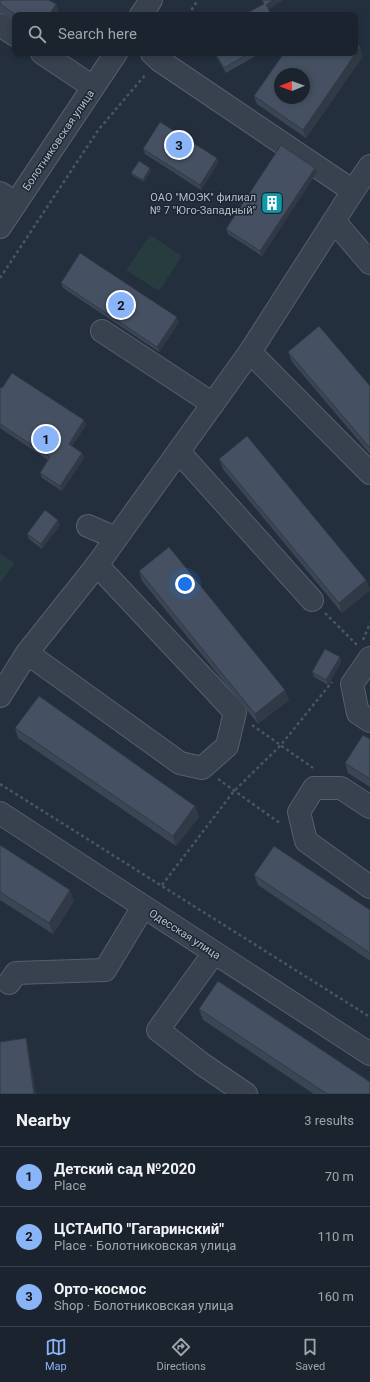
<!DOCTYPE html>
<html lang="en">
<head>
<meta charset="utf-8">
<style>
  :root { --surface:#1b232e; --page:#282f3a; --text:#f1f3f6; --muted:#a0a4aa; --line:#39404a; --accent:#8ab4f8 }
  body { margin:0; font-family:Roboto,sans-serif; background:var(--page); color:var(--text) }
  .compass { position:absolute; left:274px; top:68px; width:36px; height:36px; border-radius:50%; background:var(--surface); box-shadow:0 2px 6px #0003; rotate:269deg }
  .you { position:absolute; left:185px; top:584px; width:14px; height:14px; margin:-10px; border:3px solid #fff; border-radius:50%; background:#1a73e8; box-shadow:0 0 0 6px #1a73e833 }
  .badge { display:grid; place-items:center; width:26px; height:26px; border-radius:50%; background:var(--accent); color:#111; font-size:13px; font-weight:700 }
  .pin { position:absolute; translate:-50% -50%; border:2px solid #fff; box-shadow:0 1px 4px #0006 }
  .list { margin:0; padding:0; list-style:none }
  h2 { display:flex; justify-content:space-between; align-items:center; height:52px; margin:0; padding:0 16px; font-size:17px }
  h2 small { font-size:13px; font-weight:400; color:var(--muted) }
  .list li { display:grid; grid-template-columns:26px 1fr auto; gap:12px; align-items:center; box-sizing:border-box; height:60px; padding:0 16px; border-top:1px solid var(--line) }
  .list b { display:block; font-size:15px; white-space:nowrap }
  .list p { margin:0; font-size:13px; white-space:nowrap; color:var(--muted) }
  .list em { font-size:13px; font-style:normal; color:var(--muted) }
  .icon { flex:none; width:22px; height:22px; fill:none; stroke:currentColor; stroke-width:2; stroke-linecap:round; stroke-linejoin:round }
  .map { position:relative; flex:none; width:370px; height:1094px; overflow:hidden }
  .search { position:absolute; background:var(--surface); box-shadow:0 2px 6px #0003; left:12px; right:12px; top:12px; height:44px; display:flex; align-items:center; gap:10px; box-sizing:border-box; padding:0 14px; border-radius:8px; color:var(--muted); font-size:15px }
  .sheet { height:232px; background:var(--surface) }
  nav { display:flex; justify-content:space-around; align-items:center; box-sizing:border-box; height:56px; border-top:1px solid var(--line); background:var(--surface); font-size:11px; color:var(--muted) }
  nav a { display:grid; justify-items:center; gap:2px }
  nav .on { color:var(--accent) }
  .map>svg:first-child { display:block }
</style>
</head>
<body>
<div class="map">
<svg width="370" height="1094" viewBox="0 0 370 1094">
  <rect width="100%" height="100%" fill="#242f3e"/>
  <g fill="#263c3f">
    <path d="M150 235 182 256 159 291 126 270Z"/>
    <path d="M0 554 15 563 0 583Z"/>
  </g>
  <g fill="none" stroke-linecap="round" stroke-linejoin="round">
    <g stroke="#565f6c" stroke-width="24">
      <g id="minor">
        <path d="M141 15 151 0"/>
        <path d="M0 25 15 35"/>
        <path d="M42 53 93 87"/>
        <path d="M353 191 370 166"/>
        <path d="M0 193 16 203"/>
        <path d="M334 221 370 263"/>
        <path d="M0 227 116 53"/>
        <path d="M102 331 213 404"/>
        <path d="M250 352 370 473"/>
        <path d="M179 452 312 600"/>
        <path d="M88 526 116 538"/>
        <path d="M27 653 180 763 202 768 227 746 235 712 97 565"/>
        <path d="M370 658 352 684 358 713 370 721"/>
        <path d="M0 696 27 653 97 565 250 352 353 191 159 60 152 53"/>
        <path d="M370 807 341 788H314L299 812 306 841 370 887"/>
        <path d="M0 813 370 1054"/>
        <path d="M214 953 158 1030 202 1064 246 1094"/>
        <path d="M9 983 16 973 105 970 143 907"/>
      </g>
    </g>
    <g stroke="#44595c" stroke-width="2.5" stroke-dasharray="3 3" stroke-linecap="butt">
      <path d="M188 15 198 0"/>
      <path d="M0 278 99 129 146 74"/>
      <path d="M325 613 357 645"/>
      <path d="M363 640 370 623"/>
      <path d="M252 725 313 768"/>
      <path d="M218 779 281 824"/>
      <path d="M0 784 370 1017"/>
      <path d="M162 885 234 791 280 746 332 682"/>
    </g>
    <use href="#minor" stroke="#38414e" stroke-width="22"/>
  </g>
  <g fill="#3b4654">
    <path d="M0 0 56 4 59 14 15 15V22L0 12Z"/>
    <path d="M214 53H261L226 73Z"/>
    <path d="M363 56 306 138 257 104 254 96Z"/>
    <path d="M143 149 217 158 218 163 201 190 145 154Z"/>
    <path d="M151 171 144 182 132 175 131 173Z"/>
    <path d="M317 172 262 256 228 234 226 229Z"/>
    <path d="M61 283 179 322 159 352 63 288Z"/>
    <path d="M288 352 370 386V454L292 362Z"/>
    <path d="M0 387 86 425 72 446 82 453 84 458 62 491 42 478 40 473 48 460 0 428Z"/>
    <path d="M219 459 366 580 370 590 342 613 223 469Z"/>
    <path d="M58 520 60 525 42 549 29 539 27 534Z"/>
    <path d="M139 571 289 700 258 724 142 581Z"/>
    <path d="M340 657 341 662 328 685 314 677 312 672Z"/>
    <path d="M15 728 195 806 199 817 176 846 18 738Z"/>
    <path d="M370 739V787L348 773 345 763Z"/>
    <path d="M0 845 74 901 53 934 0 900Z"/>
    <path d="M254 875 370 910V961L258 885Z"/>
    <path d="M199 1009 370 1094H314L203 1020Z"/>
  </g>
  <g fill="#303945">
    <path d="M273 0H283L268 10 266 5Z"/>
    <path d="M56 4 59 14 49 15Z"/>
    <path d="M360 47 363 56 306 138 303 130Z"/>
    <path d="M217 158 218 163 201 190 200 185Z"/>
    <path d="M150 168 151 171 144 182 143 180Z"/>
    <path d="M315 168 317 172 262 256 260 251Z"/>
    <path d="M177 317 179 322 159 352 157 347Z"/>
    <path d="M84 420 86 425 70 449 69 444Z"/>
    <path d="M82 453 84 458 62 491 60 486Z"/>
    <path d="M58 520 60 525 42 549 41 544Z"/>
    <path d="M366 580 370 590 342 613 339 603Z"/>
    <path d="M340 657 341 662 328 685 326 680Z"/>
    <path d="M285 690 289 700 258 724 255 714Z"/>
    <path d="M195 806 199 817 176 846 173 836Z"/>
    <path d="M70 890 74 901 53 934 49 923Z"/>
    <path d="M26 1038 28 1045 36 1094H34Z"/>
  </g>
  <g fill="#455162" stroke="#303945" fill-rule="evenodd">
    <path d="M0 0H49L56 4 49 15H16L0 4Z"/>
    <path d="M262 0H273L266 5 272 15H243L264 4Z"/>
    <path d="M355 43 360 47 303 130 254 96 284 53H355ZM280 74H304V98H280Z"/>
    <path d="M215 53H250L224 68Z"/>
    <path d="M160 122 217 158 200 185 143 149Z"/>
    <path d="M281 145 315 168 260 251 226 229Z"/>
    <path d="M139 161 150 168 143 180 131 173Z"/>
    <path d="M370 243V248L368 245Z"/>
    <path d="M80 253 177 317 157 347 61 283Z"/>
    <path d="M319 326 370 386V448L288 352Z"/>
    <path d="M12 373 84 420 69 444 82 453 60 486 40 473 50 457 0 424V387L2 388Z"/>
    <path d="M247 436 366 580 339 603 219 459Z"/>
    <path d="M45 510 58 520 41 544 27 534Z"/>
    <path d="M169 547 285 690 255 714 139 571Z"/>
    <path d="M325 649 340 657 326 680 312 672Z"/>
    <path d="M39 696 195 806 173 836 15 728Z"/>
    <path d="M363 735 370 739V779L345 763Z"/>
    <path d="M0 845 70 890 49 923 0 892Z"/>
    <path d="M274 846 370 910V953L254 875Z"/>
    <path d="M218 981 370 1082V1094H327L199 1009Z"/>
    <path d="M26 1038 34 1094H0V1042Z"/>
  </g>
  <defs>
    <g id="building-square" transform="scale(1.15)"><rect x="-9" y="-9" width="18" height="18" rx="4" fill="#0f9aa8" stroke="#1d2633"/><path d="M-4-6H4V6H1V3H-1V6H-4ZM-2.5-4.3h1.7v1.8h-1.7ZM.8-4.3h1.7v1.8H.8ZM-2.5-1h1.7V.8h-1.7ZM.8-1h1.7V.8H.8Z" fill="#fff"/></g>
  </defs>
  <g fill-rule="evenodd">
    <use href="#building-square" x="272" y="203"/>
  </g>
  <g text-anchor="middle" stroke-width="3" stroke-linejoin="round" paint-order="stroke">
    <g font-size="11" fill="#b4bcc9" stroke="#1d2633">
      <text transform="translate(58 140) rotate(-56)" y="4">Болотниковская улица</text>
      <text transform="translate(185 934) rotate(33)" y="4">Одесская улица</text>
    </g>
    <g font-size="11" fill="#b4bcc9" stroke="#1d2633" text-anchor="end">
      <text x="256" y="201">ОАО "МОЭК" филиал<tspan x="256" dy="13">№ 7 "Юго-Западный"</tspan></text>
    </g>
  </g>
</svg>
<svg class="compass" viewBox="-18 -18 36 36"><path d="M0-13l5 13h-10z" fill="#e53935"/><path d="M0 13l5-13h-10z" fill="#a0a4aa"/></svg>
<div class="you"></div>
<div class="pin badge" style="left:46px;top:439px">1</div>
<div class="pin badge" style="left:121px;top:305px">2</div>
<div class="pin badge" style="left:179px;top:145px">3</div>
<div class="search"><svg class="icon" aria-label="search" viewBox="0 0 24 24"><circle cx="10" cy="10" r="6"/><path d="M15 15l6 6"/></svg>Search here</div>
</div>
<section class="sheet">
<h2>Nearby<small>3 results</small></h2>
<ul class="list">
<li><span class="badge">1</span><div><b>Детский сад №2020</b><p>Place</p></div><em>70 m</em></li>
<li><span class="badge">2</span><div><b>ЦСТАиПО &quot;Гагаринский&quot;</b><p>Place · Болотниковская улица</p></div><em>110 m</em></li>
<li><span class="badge">3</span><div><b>Орто-космос</b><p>Shop · Болотниковская улица</p></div><em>160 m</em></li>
</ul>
</section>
<nav>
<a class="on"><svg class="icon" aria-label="map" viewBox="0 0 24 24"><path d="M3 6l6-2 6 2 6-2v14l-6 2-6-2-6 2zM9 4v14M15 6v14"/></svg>Map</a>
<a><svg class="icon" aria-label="directions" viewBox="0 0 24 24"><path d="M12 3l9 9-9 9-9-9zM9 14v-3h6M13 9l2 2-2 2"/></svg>Directions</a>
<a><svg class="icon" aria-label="saved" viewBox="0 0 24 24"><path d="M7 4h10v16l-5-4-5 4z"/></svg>Saved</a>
</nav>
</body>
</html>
